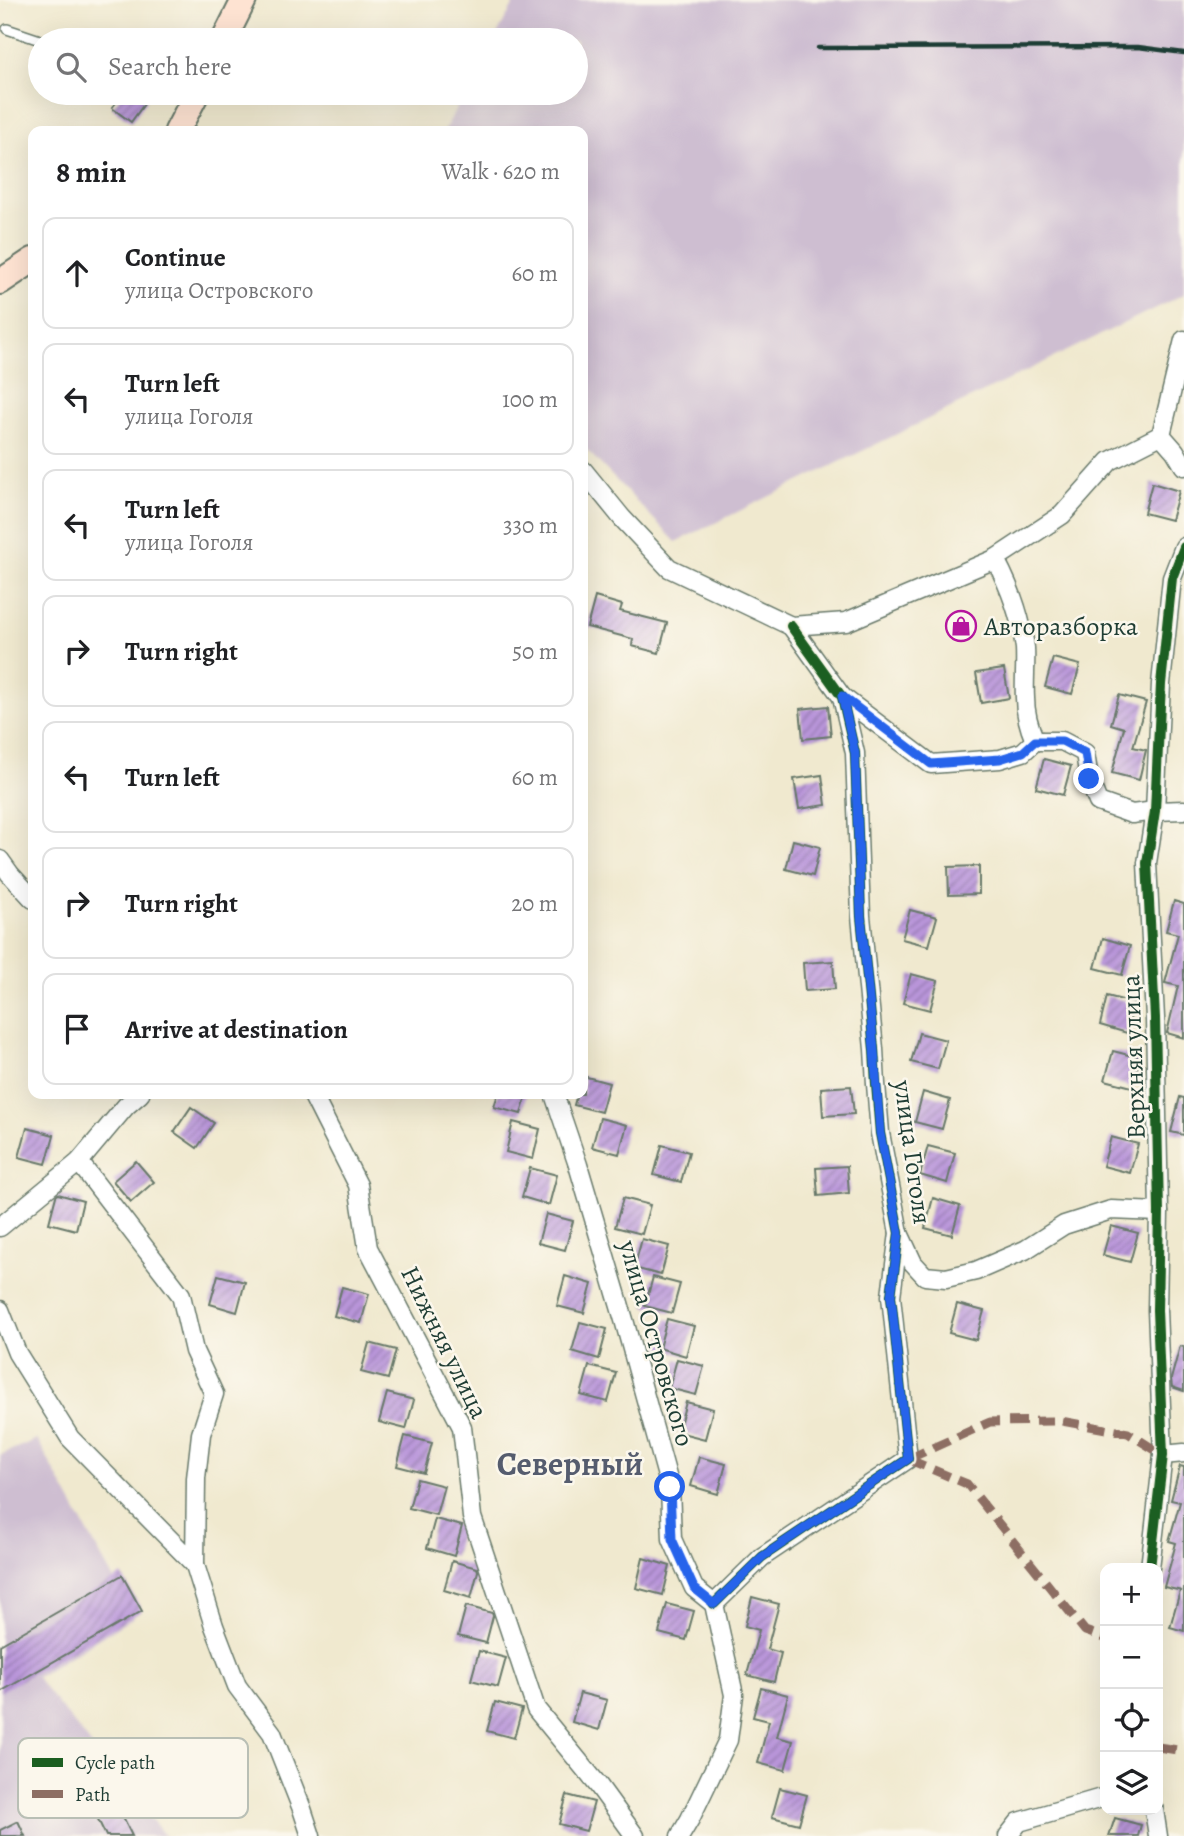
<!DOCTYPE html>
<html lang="en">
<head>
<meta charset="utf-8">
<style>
  :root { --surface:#fff; --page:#f6f6f6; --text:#202124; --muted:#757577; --line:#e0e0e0 }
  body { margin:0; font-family:Alegreya,serif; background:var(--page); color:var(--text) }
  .controls { position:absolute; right:21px; bottom:21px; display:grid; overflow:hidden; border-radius:14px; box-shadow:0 7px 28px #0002 }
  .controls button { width:63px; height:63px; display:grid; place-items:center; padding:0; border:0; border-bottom:2px solid var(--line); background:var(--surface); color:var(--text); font:35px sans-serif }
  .stop { position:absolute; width:21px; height:21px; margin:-16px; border:5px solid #2563eb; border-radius:50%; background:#fff }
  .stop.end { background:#2563eb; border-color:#fff; box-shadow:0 2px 7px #0008 }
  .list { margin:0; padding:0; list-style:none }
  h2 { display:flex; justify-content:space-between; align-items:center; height:91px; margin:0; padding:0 28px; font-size:30px }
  h2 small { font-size:23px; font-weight:400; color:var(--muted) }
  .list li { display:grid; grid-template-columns:46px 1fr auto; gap:21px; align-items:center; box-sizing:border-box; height:112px; margin:0 14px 14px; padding:0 14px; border:2px solid var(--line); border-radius:14px }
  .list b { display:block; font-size:26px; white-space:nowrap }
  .list p { margin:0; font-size:23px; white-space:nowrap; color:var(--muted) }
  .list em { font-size:23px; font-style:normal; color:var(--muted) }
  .icon { flex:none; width:38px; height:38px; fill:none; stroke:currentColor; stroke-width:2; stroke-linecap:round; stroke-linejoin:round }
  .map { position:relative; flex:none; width:1184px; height:1836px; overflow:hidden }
  .search { position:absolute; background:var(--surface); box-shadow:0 7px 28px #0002; left:28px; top:28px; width:560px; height:77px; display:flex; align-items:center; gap:18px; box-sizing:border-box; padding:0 24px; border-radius:38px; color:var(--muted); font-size:26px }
  .panel { position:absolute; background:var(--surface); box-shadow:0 7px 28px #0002; left:28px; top:126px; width:560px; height:973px; border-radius:14px }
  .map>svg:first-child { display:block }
</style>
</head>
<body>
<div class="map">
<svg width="1184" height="1836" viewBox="0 0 1184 1836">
  <defs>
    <pattern id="building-hatch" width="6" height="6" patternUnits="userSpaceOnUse" patternTransform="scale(1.75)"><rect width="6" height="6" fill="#b995da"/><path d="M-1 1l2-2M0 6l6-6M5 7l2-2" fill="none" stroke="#967bb2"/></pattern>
  </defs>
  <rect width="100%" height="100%" fill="#fbf7ec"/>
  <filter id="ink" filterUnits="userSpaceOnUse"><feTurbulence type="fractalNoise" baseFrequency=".0143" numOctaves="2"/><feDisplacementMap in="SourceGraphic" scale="14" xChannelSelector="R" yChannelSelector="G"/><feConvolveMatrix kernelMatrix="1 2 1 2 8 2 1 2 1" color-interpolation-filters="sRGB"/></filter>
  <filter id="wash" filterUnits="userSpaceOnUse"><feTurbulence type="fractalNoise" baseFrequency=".00686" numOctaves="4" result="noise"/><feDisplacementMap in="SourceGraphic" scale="28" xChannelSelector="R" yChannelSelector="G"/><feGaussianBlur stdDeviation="1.57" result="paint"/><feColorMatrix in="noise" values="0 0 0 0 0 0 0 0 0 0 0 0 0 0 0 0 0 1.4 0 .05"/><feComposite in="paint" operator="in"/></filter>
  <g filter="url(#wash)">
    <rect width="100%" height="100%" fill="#f0e9cf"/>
    <g fill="#cebed1">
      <path d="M516 0H1184V294L676 542 583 446V131H444L465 93H576V40H494Z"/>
      <path d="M37 1439 134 1617 36 1677 165 1836H0V1455Z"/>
    </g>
    <g id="blocks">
      <g fill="url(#building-hatch)">
        <path d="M123 93H137L147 100 131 122 112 108Z"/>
        <path d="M1152 483 1179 491 1171 520 1144 513Z"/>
        <path d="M595 597 622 605 620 611 667 623 659 653 632 646 633 639 587 627Z"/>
        <path d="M1053 658 1080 665 1072 694 1045 687Z"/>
        <path d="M1004 669 1009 698 981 703 976 673Z"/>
        <path d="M1119 695 1146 702 1133 747 1146 750 1139 780 1112 773 1124 728 1111 724Z"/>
        <path d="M828 706 831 736 803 739 800 709Z"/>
        <path d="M1044 759 1071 766 1063 795 1036 788Z"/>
        <path d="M822 775 826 805 799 809 794 779Z"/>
        <path d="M793 840 820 847 813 876 786 869Z"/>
        <path d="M979 866V894L949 895 948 867Z"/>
        <path d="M1174 901 1184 904V1038L1167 1033 1178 986 1165 983 1178 934 1166 931Z"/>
        <path d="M910 910 937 917 929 946 902 939Z"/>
        <path d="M1103 938 1130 946 1122 975 1095 968Z"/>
        <path d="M833 961 835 989 805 991 803 963Z"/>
        <path d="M911 974 938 981 930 1010 903 1003Z"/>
        <path d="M1107 996 1134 1003 1127 1033 1100 1025Z"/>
        <path d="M919 1033 946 1040 938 1069 911 1062Z"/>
        <path d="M1113 1051 1140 1058 1132 1087 1105 1080Z"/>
        <path d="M583 1076 609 1083 601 1112 574 1105 577 1094H583Z"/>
        <path d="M851 1086 854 1114 823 1116 821 1088Z"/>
        <path d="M923 1092 950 1100 942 1129 915 1122Z"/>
        <path d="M498 1094H527L521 1114 494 1107Z"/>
        <path d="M1180 1097 1184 1098V1135L1171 1132Z"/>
        <path d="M191 1107 214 1123 197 1148 174 1132Z"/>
        <path d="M600 1118 627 1125 619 1154 592 1147Z"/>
        <path d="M513 1122 540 1129 533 1159 506 1152Z"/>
        <path d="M27 1128 54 1135 46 1164 19 1157Z"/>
        <path d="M1111 1137 1138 1144 1130 1173 1103 1166Z"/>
        <path d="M662 1145 689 1152 681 1182 654 1175Z"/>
        <path d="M928 1146 955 1153 947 1183 920 1175Z"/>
        <path d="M136 1161 154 1182 131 1202 113 1181Z"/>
        <path d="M847 1166 849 1193 818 1196 816 1168Z"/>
        <path d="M530 1168 557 1175 549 1205 522 1197Z"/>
        <path d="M58 1194 83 1201 76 1230 49 1223 56 1196Z"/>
        <path d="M623 1198 650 1205 642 1234 615 1227Z"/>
        <path d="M933 1198 960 1206 952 1235 925 1228Z"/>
        <path d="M546 1214 573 1221 565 1250 538 1243Z"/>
        <path d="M1111 1226 1138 1233 1130 1262 1103 1255Z"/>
        <path d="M642 1239 669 1246 661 1275 634 1268Z"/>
        <path d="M218 1275 245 1282 237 1312 210 1304Z"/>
        <path d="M565 1276 592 1284 584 1313 557 1306Z"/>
        <path d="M653 1277 680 1284 672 1313 645 1306Z"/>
        <path d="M342 1287 369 1294 361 1323 334 1316Z"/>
        <path d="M957 1304 984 1311 976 1340 949 1333Z"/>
        <path d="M667 1319 694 1326 686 1356 659 1348Z"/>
        <path d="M580 1322 607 1329 599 1359 572 1351Z"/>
        <path d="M369 1343 396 1350 388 1379 361 1372Z"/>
        <path d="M1180 1346 1184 1347V1391L1172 1387 1171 1379Z"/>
        <path d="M677 1359 704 1366 696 1395 669 1388Z"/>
        <path d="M589 1366 616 1373 608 1402 581 1395Z"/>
        <path d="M387 1393 414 1400 406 1429 379 1422Z"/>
        <path d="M686 1402 713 1409 705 1439 678 1432Z"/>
        <path d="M405 1436 432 1443 424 1473 397 1466Z"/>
        <path d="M699 1457 726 1464 718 1494 691 1486Z"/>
        <path d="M1180 1466 1184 1467V1631L1170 1627 1180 1591H1182L1164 1587 1176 1543 1169 1541 1180 1502 1171 1500Z"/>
        <path d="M417 1479 444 1486 436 1515 409 1508Z"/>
        <path d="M435 1519 462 1526 454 1556 427 1548Z"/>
        <path d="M643 1558 670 1566 663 1595 636 1588Z"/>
        <path d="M452 1561 477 1568 478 1571 471 1598 444 1590Z"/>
        <path d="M122 1575 142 1611 0 1692V1645Z"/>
        <path d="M752 1597 779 1604 767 1649 781 1653 774 1682 747 1675 759 1630 745 1626Z"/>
        <path d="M667 1604 694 1611 686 1640 659 1633Z"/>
        <path d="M466 1606 492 1613 493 1616 486 1643 458 1636Z"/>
        <path d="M479 1651 506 1658 498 1687 471 1680Z"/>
        <path d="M761 1688 788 1695 777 1737 793 1741 785 1770 758 1763 769 1721 753 1717Z"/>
        <path d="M580 1693 607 1700 599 1730 572 1722Z"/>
        <path d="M495 1702 522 1709 514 1738 487 1731Z"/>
        <path d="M780 1788 807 1795 799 1824 772 1817Z"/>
        <path d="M567 1795 594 1802 586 1831 559 1824Z"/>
        <path d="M114 1799 132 1836H106L93 1809Z"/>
        <path d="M1115 1818 1141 1825 1138 1836H1109Z"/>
        <path d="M18 1821 25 1836H0V1830Z"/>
      </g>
    </g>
  </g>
  <g filter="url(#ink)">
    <use href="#blocks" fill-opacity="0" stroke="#68796a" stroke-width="2"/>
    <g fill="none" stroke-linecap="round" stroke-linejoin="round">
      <g stroke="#68796a" stroke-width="12">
        <path id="lane" d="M7 29 40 40"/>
      </g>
      <g stroke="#68796a" stroke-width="21">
        <g id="street">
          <path d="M1184 340 1161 435 1175 451 1184 466"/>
          <path d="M583 470 622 518 669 568 791 626 846 622 995 559 1062 515 1110 461 1161 435"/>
          <path d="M995 559C1010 587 1021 617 1025 648 1026 665 1024 682 1025 698 1025 714 1029 727 1035 741"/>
          <path d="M842 697 931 764 1000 759 1023 752 1035 741H1062L1085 753 1089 779 1098 802 1132 814 1155 811 1184 810"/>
          <path d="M0 860 10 874 33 899"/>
          <path d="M312 1094 358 1185 368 1248 462 1427 472 1517 536 1709 598 1785 635 1836"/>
          <path d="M554 1094 578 1165 624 1320 670 1487 672 1539 694 1588 714 1604 734 1695 728 1740 690 1819 680 1836"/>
          <path d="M0 1227 79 1162 126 1106 140 1094"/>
          <path d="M899 1233 913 1263 925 1276 946 1278 976 1271 1025 1250 1064 1225 1111 1210 1159 1212"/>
          <path d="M0 1310 17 1353 70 1438 195 1565 196 1478 201 1434 214 1394 194 1351 181 1295 79 1162"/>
          <path d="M1163 1455 1184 1453"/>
          <path d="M195 1565 214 1626 237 1686 272 1733 302 1809 311 1836"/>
          <path d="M1150 1568 1163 1455 1157 1310 1159 1212 1155 1018 1147 863 1155 811 1161 684 1172 578 1184 547"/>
          <path d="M714 1604 762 1557 908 1459 891 1296 899 1233 880 1133 876 1084 874 1049 861 916 855 753 842 697 791 626"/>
          <path d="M1154 1810 1158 1836"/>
          <path d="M1008 1836 1019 1822 1105 1797"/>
        </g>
      </g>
      <g stroke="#68796a" stroke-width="28">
        <g id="secondary">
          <path d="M224 40 244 0"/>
          <path d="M177 131 197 93"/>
          <path d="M0 282 33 260"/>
        </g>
      </g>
      <use href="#lane" stroke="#fff" stroke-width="9"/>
      <use href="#street" stroke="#fff" stroke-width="18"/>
      <use href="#secondary" stroke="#fee3d2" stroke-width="24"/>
      <path stroke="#1f3d34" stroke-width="4.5" d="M818 48 1138 47 1184 53"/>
      <g stroke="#8d6e63" stroke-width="9" stroke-dasharray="18 9" stroke-linecap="butt">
        <path d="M908 1459 967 1484 1085 1631 1105 1638"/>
        <path d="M908 1459 990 1422 1061 1421 1128 1433 1163 1455"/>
        <path d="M1158 1747 1184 1751"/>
      </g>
      <g stroke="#fbf7ec" stroke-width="15">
        <g id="cycleway">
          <path d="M1150 1568 1163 1455 1157 1310 1159 1212 1155 1018 1147 863 1155 811 1161 684 1172 578 1184 547"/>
          <path d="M714 1604 762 1557 908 1459 891 1296 899 1233 880 1133 876 1084 874 1049 861 916 855 753 842 697 791 626"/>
        </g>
      </g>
      <use href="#cycleway" stroke="#1b5e20" stroke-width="10"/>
    </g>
  </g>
  <g fill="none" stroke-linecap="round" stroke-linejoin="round" filter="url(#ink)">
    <path stroke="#2563eb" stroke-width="9" d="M670 1487 672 1539 694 1588 714 1604 762 1557 908 1459 891 1296 899 1233 880 1133 874 1049 861 916 855 753 842 696 931 764 1000 759 1023 752 1035 741H1062L1085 753 1089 779"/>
  </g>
  <defs>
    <g id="shop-ring" transform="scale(1.575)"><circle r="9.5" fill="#fbf7ec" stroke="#b5179e" stroke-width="1.5"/><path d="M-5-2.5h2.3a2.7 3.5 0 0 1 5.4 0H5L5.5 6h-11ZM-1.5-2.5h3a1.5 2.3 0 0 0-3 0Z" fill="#b5179e"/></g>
  </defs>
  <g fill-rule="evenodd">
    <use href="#shop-ring" x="961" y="626"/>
  </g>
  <g text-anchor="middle" stroke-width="5" stroke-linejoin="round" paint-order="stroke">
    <g font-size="26" fill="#1f3d34" stroke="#fbf7ec" text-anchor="start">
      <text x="984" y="635">Авторазборка</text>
    </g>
    <g font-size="26" fill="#1f3d34" stroke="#fbf7ec">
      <text transform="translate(1133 1057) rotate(-92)" y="9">Верхняя улица</text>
      <text transform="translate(913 1152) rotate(82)" y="9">улица Гоголя</text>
      <text transform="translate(445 1342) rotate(64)" y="9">Нижняя улица</text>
      <text transform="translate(657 1343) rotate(74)" y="9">улица Островского</text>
    </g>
    <g font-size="33" font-weight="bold" fill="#555c6e" stroke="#fbf7ec">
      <text x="570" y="1475">Северный</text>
    </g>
  </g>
  <rect x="18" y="1738" width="230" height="80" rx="10" fill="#fbf7ec" stroke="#b9bfb5" stroke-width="2"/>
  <rect x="32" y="1758" width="31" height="9" fill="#1b5e20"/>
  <rect x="32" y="1790" width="31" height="8" fill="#8d6e63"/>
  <g font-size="19" fill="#1f3d34">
    <text x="75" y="1769">Cycle path</text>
    <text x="75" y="1801">Path</text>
  </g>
</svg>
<div class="controls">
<button>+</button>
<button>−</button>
<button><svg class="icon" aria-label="locate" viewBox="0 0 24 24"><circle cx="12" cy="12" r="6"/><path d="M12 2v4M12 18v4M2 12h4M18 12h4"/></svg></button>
<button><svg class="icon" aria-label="layers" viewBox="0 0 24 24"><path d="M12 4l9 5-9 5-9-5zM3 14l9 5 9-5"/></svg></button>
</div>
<div class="stop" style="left:670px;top:1487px"></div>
<div class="stop end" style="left:1089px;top:779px"></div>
<div class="search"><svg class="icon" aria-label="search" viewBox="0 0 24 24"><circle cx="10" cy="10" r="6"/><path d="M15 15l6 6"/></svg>Search here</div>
<section class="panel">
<h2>8 min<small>Walk · 620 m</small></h2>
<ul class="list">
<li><svg class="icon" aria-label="ahead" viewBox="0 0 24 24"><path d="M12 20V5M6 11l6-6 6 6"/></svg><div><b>Continue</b><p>улица Островского</p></div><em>60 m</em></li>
<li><svg class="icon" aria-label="left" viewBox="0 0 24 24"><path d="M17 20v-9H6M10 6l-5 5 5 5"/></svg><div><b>Turn left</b><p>улица Гоголя</p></div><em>100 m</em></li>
<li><svg class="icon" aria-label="left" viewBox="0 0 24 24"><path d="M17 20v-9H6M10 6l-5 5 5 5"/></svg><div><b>Turn left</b><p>улица Гоголя</p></div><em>330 m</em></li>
<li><svg class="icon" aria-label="right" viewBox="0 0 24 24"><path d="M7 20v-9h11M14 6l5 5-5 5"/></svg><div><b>Turn right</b></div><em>50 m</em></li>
<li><svg class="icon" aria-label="left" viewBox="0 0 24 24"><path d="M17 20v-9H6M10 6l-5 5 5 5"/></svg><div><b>Turn left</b></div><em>60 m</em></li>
<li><svg class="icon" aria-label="right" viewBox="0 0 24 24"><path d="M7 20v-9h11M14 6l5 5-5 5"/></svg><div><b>Turn right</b></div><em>20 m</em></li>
<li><svg class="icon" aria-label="arrive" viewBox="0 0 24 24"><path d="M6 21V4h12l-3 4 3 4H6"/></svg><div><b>Arrive at destination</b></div></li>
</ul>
</section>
</div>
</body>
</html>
